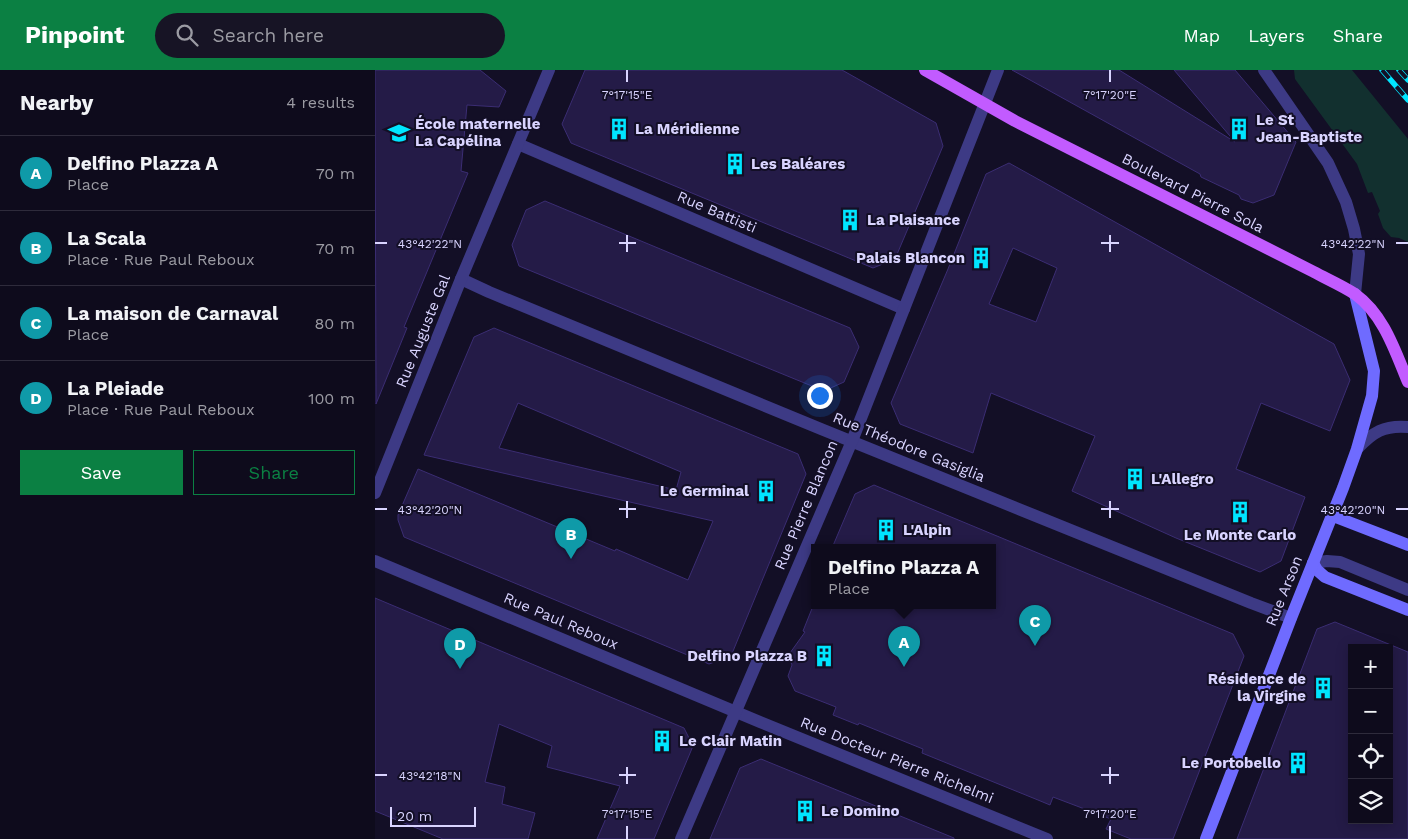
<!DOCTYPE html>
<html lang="en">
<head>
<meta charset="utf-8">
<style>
  :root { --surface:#0e0b1c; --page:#171425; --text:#f1f3f6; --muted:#9b9ba3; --line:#2e2b3b; --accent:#0b8043 }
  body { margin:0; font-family:"Work Sans",sans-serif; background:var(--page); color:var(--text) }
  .controls { position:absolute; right:15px; bottom:15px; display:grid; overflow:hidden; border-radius:0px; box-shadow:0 2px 12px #0003 }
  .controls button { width:45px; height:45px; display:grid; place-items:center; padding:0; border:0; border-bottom:1px solid var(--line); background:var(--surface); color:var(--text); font:25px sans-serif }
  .scale { position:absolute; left:15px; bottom:12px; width:86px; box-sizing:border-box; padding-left:5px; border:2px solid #d9d4ff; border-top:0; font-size:14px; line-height:18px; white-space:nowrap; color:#d9d4ff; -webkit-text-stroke:4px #130f26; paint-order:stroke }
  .you { position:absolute; left:444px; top:325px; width:18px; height:18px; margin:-12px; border:4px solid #fff; border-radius:50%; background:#1a73e8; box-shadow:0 0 0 8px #1a73e833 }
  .badge { display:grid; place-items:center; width:32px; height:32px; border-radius:50%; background:var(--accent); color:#fff; font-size:16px; font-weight:700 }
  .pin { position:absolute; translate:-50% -41px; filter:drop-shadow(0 1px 2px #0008) }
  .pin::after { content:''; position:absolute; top:26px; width:18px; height:15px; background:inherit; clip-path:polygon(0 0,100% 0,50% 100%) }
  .popup { position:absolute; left:436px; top:474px; width:185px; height:65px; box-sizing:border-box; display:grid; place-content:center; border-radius:0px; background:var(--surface); filter:drop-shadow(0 1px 4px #0005); font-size:16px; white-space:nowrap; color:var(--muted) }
  .popup b { font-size:19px; color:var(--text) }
  .popup::after { content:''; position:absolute; left:50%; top:100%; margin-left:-10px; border:10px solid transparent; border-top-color:var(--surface) }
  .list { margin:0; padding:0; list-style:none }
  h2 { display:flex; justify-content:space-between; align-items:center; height:65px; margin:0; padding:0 20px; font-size:21px }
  h2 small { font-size:16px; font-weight:400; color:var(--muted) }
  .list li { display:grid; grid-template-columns:32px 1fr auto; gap:15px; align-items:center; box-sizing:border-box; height:75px; padding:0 20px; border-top:1px solid var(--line) }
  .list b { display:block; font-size:19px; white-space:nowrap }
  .list p { margin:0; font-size:16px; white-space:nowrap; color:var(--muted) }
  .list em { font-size:16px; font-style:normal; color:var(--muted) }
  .actions { display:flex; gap:10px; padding:15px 20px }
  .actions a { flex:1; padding:11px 0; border:1px solid var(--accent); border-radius:0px; text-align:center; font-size:18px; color:var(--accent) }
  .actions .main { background:var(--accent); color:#fff }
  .icon { flex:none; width:28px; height:28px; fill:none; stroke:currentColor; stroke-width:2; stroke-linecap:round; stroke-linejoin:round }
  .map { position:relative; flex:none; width:1033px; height:769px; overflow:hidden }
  header { display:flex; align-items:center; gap:30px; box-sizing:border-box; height:70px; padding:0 25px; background:var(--accent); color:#fff }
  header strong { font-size:24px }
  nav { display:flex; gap:28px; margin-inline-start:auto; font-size:18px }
  .search { width:350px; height:45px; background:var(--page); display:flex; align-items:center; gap:12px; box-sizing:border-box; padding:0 18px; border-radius:28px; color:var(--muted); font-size:19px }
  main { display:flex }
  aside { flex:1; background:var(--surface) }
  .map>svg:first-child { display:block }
</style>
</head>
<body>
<header>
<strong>Pinpoint</strong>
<div class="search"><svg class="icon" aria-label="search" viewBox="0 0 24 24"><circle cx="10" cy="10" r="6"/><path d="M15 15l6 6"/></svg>Search here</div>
<nav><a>Map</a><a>Layers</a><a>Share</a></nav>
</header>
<main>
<aside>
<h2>Nearby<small>4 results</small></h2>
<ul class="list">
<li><span class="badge" style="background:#0f9aa8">A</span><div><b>Delfino Plazza A</b><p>Place</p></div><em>70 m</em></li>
<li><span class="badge" style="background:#0f9aa8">B</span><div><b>La Scala</b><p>Place · Rue Paul Reboux</p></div><em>70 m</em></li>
<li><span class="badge" style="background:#0f9aa8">C</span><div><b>La maison de Carnaval</b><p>Place</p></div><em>80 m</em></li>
<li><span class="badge" style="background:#0f9aa8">D</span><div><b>La Pleiade</b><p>Place · Rue Paul Reboux</p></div><em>100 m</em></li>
</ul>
<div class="actions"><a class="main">Save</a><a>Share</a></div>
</aside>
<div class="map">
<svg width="1033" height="769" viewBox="0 0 1033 769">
  <rect width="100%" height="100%" fill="#130f26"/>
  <path fill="#12302f" d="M919 0H977L1033 69V172L1024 168 1016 167 1008 158 1003 144 1005 141 997 122 993 123 982 94 920 9Z"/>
  <g fill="#241b47" stroke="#3b2d73" fill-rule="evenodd">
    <path d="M0 0H105L131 21 124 37 92 35 86 101 93 103 29 257 32 258 1 334Z"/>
    <path d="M210 0H467L561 53 568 76 520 189 498 198 196 73 187 54Z"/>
    <path d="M637 0H744L860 72 799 0H860L921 72 899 125 878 133 866 129 864 125 826 107 825 104Z"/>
    <path d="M634 93 959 274 975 310 955 361 886 333 861 399 930 427 906 491 885 502 801 468 697 421 720 366 616 323 598 383 525 354 516 333 573 199 611 104ZM638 178 682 198 661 252 614 234Z"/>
    <path d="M170 131 475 258 484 277 469 312 449 321 144 196 137 175 151 140Z"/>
    <path d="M119 258 423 384 431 404 356 586 334 594 29 467 23 450V445L43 399 240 481 241 479 313 510 338 451 49 385 99 267ZM143 333 306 402 301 420 124 378Z"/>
    <path d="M499 415 858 564 869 586 798 769H756L731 759 736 749 678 727 675 735 663 730 547 683 548 679 484 653 483 655 458 645 461 637 420 621 413 606 417 595 415 590V583L430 562 428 561 438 536H618V478H457L480 424Z"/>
    <path d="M0 528 309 658 318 676 279 769H222L245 716 172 697 177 676 124 654 110 712 130 717 127 734 160 743 153 769H68L0 741Z"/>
    <path d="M960 552 1033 582V769H862L942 559ZM977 578H1014V750H977Z"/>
    <path d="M386 689 579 768V769H335L365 698Z"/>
  </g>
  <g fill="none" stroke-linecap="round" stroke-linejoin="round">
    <g stroke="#3d3a85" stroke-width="12">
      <path d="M982 379C998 362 1009 355 1033 357"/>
      <path d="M938 493 952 491 965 492 1033 520"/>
    </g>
    <g stroke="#3d3a85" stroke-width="12">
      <path d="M889 0 953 93 971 132 979 159 984 184 980 224"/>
      <path d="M143 74 529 239"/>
      <path d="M86 209 114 222 446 359 876 533 916 548"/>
      <path d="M0 423 86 209 174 0"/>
      <path d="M0 491 385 652 672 769"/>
      <path d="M306 769 477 371 623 0"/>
    </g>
    <g stroke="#6f6bff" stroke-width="12">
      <path d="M958 446 1033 475"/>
      <path d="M938 493 942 500 950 507 1033 540"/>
      <path d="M831 769 916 548 968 418 982 379 997 326 999 301 980 224"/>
    </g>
    <path stroke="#c25bff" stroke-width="12" d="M550 0 640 51 939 202C952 209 968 216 980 224 1009 245 1020 281 1033 312"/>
    <g stroke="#00e5ff" stroke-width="5.5">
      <g id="rail">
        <path d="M1007 0 1033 30"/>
        <path d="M1024 0 1033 10"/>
      </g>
    </g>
    <use href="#rail" stroke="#130f26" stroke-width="4" stroke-dasharray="11" stroke-linecap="butt"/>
  </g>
  <path fill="none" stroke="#d9d4ff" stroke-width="2" d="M252 0V12M735 0V12M252 165V182M735 165V182M0 173H12M244 173H261M726 173H744M1021 173H1033M252 431V448M735 431V448M0 439H12M244 439H261M726 439H744M1021 439H1033M252 697V714M735 697V714M0 705H12M244 705H261M726 705H744M252 756V769M735 756V769"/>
  <defs>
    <g id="building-bare" transform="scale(1.725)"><path d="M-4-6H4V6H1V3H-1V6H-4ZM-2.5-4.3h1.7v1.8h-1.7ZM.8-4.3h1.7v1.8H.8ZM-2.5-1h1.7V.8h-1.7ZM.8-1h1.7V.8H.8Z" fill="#00e5ff" stroke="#130f26" stroke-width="2.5" paint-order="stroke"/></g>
    <g id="school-bare" transform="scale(1.725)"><path d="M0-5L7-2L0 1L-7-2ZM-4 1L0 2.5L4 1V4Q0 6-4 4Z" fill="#00e5ff" stroke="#130f26" stroke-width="2.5" paint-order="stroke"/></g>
  </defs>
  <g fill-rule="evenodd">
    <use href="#building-bare" x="244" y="59"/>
    <use href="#building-bare" x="864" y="59"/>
    <use href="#school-bare" x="24" y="63"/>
    <use href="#building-bare" x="360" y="94"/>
    <use href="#building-bare" x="475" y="150"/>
    <use href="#building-bare" x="606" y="188"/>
    <use href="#building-bare" x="760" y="409"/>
    <use href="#building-bare" x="391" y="421"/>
    <use href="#building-bare" x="865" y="442"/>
    <use href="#building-bare" x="511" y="460"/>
    <use href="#building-bare" x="449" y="586"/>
    <use href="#building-bare" x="948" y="618"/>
    <use href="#building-bare" x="287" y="671"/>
    <use href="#building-bare" x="923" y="693"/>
    <use href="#building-bare" x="430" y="741"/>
  </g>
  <g text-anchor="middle" stroke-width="4" stroke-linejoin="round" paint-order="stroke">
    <g font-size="15" font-weight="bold" fill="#d9d4ff" stroke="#130f26" text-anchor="start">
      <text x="881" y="55">Le St<tspan x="881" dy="17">Jean-Baptiste</tspan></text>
      <text x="40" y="59">École maternelle<tspan x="40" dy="17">La Capélina</tspan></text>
      <text x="260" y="64">La Méridienne</text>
      <text x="376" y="99">Les Baléares</text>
      <text x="492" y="155">La Plaisance</text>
      <text x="590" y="193" text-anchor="end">Palais Blancon</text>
      <text x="776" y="414">L'Allegro</text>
      <text x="374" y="426" text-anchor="end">Le Germinal</text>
      <text x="528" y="465">L'Alpin</text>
      <text x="865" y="470" text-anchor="middle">Le Monte Carlo</text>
      <text x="432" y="591" text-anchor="end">Delfino Plazza B</text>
      <text x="931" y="614" text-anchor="end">Résidence de<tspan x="931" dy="17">la Virgine</tspan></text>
      <text x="304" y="676">Le Clair Matin</text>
      <text x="906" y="698" text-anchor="end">Le Portobello</text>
      <text x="446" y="746">Le Domino</text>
    </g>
    <g font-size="15" fill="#d9d4ff" stroke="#130f26">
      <text transform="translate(818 123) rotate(27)" y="5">Boulevard Pierre Sola</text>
      <text transform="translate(342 142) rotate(23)" y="5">Rue Battisti</text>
      <text transform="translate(48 261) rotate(-68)" y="5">Rue Auguste Gal</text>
      <text transform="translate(534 377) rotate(22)" y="5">Rue Théodore Gasiglia</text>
      <text transform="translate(431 435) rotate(-67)" y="5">Rue Pierre Blancon</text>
      <text transform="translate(909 521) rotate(-68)" y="5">Rue Arson</text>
      <text transform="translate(186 551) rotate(23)" y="5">Rue Paul Reboux</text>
      <text transform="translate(522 690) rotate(22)" y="5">Rue Docteur Pierre Richelmi</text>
    </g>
  </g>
  <g font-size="12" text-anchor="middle" fill="#d9d4ff" stroke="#130f26" stroke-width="4" stroke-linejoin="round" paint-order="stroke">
    <text x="252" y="29">7°17'15"E</text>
    <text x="735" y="29">7°17'20"E</text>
    <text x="55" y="178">43°42'22"N</text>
    <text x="978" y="178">43°42'22"N</text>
    <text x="55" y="444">43°42'20"N</text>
    <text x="978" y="444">43°42'20"N</text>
    <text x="55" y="710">43°42'18"N</text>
    <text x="252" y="748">7°17'15"E</text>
    <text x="735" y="748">7°17'20"E</text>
  </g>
</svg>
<div class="controls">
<button>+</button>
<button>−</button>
<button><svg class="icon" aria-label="locate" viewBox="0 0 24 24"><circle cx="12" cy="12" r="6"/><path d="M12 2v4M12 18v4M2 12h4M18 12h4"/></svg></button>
<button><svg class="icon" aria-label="layers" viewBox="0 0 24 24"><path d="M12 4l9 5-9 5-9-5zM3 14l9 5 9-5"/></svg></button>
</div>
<div class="scale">20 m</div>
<div class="you"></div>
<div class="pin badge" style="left:529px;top:597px;background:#0f9aa8">A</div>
<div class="popup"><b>Delfino Plazza A</b>Place</div>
<div class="pin badge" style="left:196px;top:489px;background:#0f9aa8">B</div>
<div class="pin badge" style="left:660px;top:576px;background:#0f9aa8">C</div>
<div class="pin badge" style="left:85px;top:599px;background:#0f9aa8">D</div>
</div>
</main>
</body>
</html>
